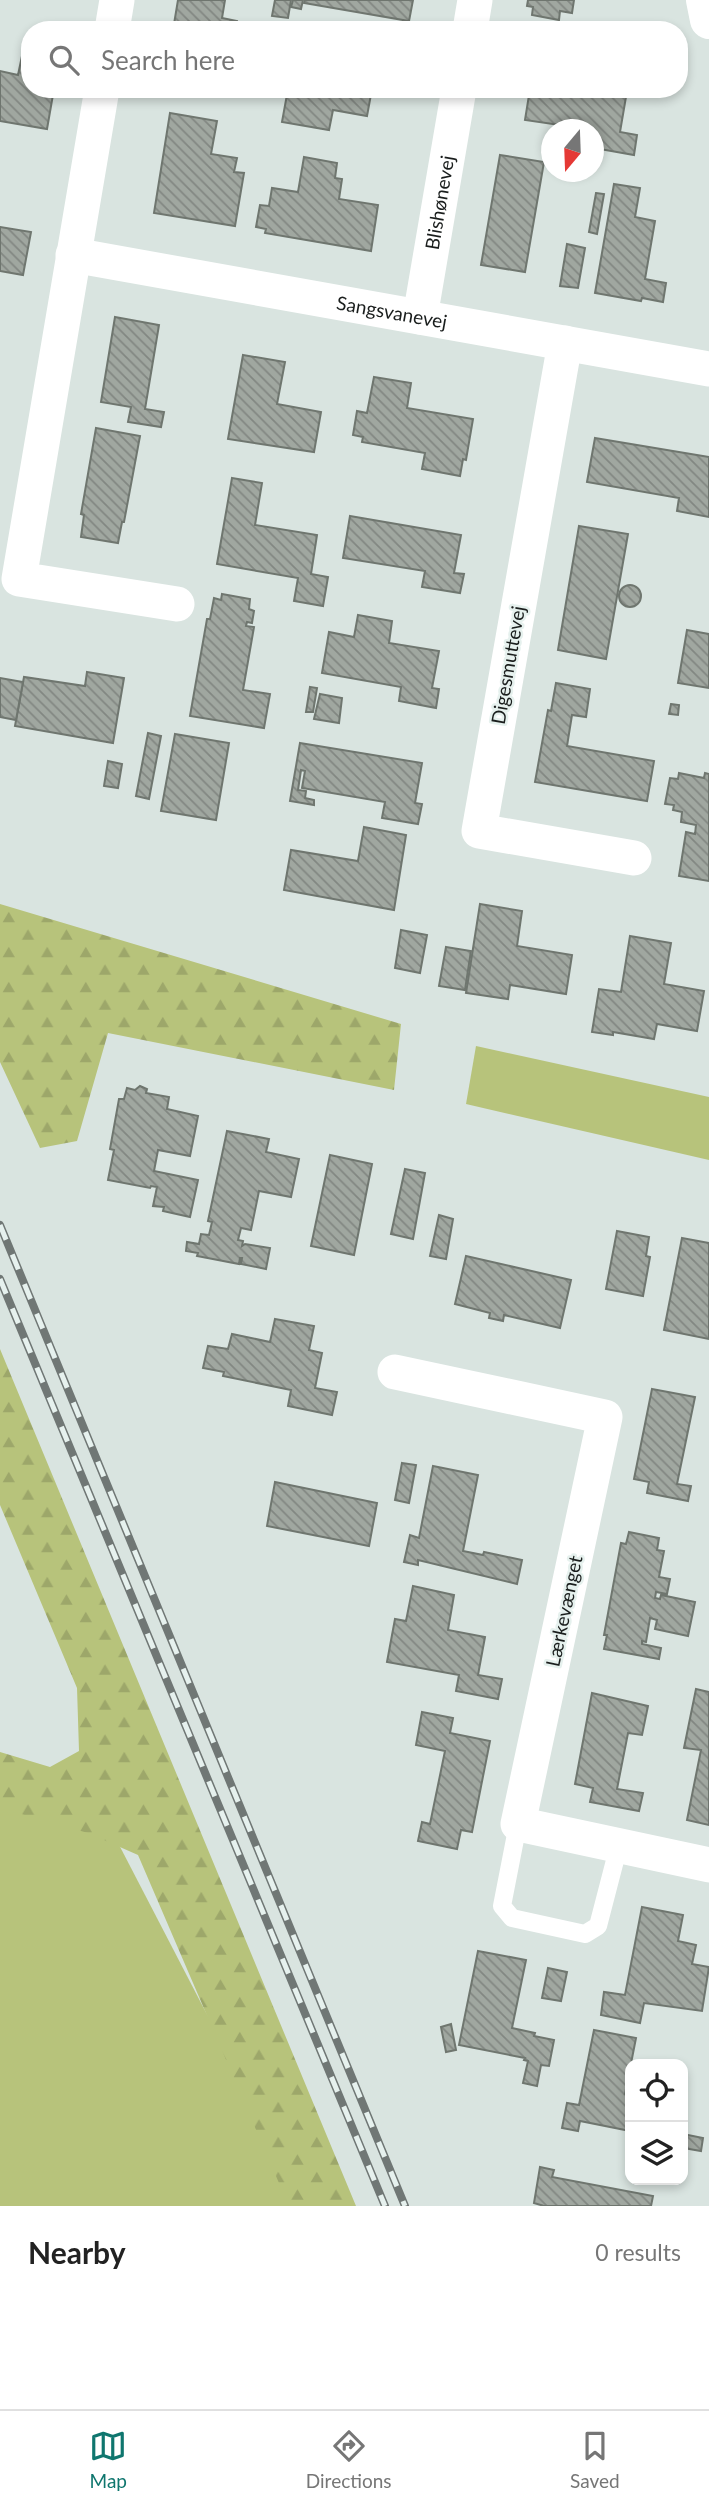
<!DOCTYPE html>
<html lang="en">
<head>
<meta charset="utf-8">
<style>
  :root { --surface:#fff; --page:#f6f6f6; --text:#222; --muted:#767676; --line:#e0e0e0; --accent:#0f766e }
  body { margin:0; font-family:Lato,sans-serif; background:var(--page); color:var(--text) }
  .controls { position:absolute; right:21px; bottom:21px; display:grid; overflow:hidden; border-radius:14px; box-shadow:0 4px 10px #0003 }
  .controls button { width:63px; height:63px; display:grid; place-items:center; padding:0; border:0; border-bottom:2px solid var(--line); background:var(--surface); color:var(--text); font:35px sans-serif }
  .compass { position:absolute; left:541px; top:119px; width:63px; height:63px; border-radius:50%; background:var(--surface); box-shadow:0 4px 10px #0003; rotate:199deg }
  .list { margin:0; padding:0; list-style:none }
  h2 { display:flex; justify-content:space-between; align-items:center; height:91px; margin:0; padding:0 28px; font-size:30px }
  h2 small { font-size:23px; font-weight:400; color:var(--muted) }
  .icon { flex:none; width:38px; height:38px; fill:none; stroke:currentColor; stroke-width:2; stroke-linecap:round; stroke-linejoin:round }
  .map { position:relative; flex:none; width:709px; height:2206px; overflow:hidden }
  .search { position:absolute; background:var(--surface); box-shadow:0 4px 10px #0003; left:21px; right:21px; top:21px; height:77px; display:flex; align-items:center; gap:18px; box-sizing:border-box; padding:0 24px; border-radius:28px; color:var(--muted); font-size:26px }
  .sheet { height:203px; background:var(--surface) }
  nav { display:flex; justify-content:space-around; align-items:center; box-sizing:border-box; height:98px; border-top:2px solid var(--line); background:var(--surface); font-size:19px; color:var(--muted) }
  nav a { display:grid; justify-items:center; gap:4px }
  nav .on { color:var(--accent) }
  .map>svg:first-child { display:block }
</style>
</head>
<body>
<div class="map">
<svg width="709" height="2206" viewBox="0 0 709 2206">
  <defs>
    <pattern id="forest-firs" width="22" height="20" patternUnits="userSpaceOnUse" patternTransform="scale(1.75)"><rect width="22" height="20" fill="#b7c37b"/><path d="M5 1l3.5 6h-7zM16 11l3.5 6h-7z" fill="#9da76a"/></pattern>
    <pattern id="building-back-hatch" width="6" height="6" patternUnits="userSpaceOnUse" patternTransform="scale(1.75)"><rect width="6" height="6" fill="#a0a7a0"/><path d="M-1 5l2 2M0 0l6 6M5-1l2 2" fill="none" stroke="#828782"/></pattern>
  </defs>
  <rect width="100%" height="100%" fill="#d9e4e0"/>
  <g fill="#b7c37b">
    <path d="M476 1046 709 1097V1160L466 1104Z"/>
    <path d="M0 1805 116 1839 297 2188 292 2206H0Z"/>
  </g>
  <g fill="url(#forest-firs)">
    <path d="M0 904 401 1024 394 1090 108 1033 77 1141 40 1148 0 1062Z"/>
    <path d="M0 1349 356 2206H286L285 2197 138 1855 88 1833 0 1808V1752L50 1767 79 1751 77 1688 0 1505Z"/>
  </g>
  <g fill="url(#building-back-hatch)" stroke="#6f766f" stroke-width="2">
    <path d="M178 0H225L222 18 237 21 236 30H173Z"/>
    <path d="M275 0H291L288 18 272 16Z"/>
    <path d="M293 0H303L301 9 291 7Z"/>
    <path d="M305 0H413L409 21 304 3Z"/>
    <path d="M528 0H574L572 13 560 11 559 20 532 15 533 7 527 6Z"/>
    <path d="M300 23 337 30H299Z"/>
    <path d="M22 56 30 58V89H54L47 129 0 121V71L18 75Z"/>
    <path d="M288 89H372L367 116 333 110 329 130 282 122Z"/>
    <path d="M530 89 627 91 620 132 637 135 634 155 594 148 596 132 594 130 525 120Z"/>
    <path d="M170 113 217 121 211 154 237 158 234 172 244 173 235 226 154 213Z"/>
    <path d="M500 155 544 162 525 272 481 265Z"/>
    <path d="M304 157 337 163 335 178 342 179 339 199 378 205 371 251 265 233 266 229 256 227 260 205 269 206 272 188 298 192Z"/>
    <path d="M614 184 640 188 635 217 655 221 645 279 666 283 663 302 642 298 641 301 595 293Z"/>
    <path d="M596 193 604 194 597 234 589 232Z"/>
    <path d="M0 227 31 232 23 275 0 271Z"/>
    <path d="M567 244 585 248 578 288 560 286Z"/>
    <path d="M115 317 159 325 145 409 164 412 161 427 128 422 131 407 101 402Z"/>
    <path d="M243 355 285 362 277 404 321 412 314 452 228 439Z"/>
    <path d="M374 377 411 383 407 408 473 419 466 460 463 459 460 476 422 469 425 453 362 442 363 437 353 435 357 411 367 413Z"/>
    <path d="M96 428 140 436 124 522H122L118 543 81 537 84 515 81 514Z"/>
    <path d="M595 438 709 457V517L677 511 679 498 587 482Z"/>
    <path d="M232 478 262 483 255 525 317 535 311 574 328 577 323 606 294 601 298 578 217 564Z"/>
    <path d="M350 516 461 535 454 573 464 574 460 593 422 587 425 571 343 558Z"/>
    <path d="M579 526 628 534 606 659 558 650Z"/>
    <circle cx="630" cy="596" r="11"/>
    <path d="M222 594 250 599 249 609 254 611 252 623 247 622 246 626 254 627 243 690 270 694 264 728 190 716 207 619H210L214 598 221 600Z"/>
    <path d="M358 615 392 621 389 643 439 651 432 688 439 689 436 708 399 701 401 687 322 673 329 632 354 637Z"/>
    <path d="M687 630 709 634V688L678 683Z"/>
    <path d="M87 672 124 678 113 743 15 726 24 677 85 686Z"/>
    <path d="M0 678 23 682 16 720 0 717Z"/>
    <path d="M556 683 590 689 586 717 572 715 567 746 654 761 647 801 535 782 548 710 551 711Z"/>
    <path d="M310 687 317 688 313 712H306Z"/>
    <path d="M320 694 342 698 339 723 314 719Z"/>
    <path d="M671 704 679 705 678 715 669 714Z"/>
    <path d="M148 733 161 736 149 799 136 796Z"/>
    <path d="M175 734 229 743 216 820 161 811Z"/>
    <path d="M300 743 422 763 415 803 422 804 418 824 382 818 385 802 302 788 305 771 301 770 298 790 306 791 305 798 314 800V805L290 801Z"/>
    <path d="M108 761 122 764 118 788 104 786Z"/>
    <path d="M679 773 704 778 705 773 709 774V881L679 876 686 832 695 834 696 825 681 822 682 812 673 810 674 805 665 804 670 778 678 779Z"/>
    <path d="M364 827 406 835 394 910 284 890 291 850 358 861Z"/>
    <path d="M480 904 522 911 517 946 572 955 566 994 510 985 508 999 466 993Z"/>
    <path d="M401 930 427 935 420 973 395 968Z"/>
    <path d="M630 936 671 943 664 984 704 991 697 1031 657 1024 654 1039 613 1032V1035L592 1032 599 989 621 992Z"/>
    <path d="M446 947 471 951 465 990 439 986Z"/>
    <path d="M140 1086 147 1089 146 1093 169 1097 167 1109 198 1116 190 1156 158 1150 154 1171 198 1180 190 1217 163 1211 164 1207 153 1206 157 1187 151 1186 150 1188 108 1180 114 1150 110 1149 119 1099H124L127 1088 135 1090Z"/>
    <path d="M227 1131 269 1139 266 1152 299 1159 291 1197 259 1191 251 1230 241 1228 238 1240 243 1241 242 1246 245 1244 270 1248 266 1269 241 1264 242 1258H240L239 1264 197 1256 198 1253 186 1251 187 1242 199 1244 201 1234 209 1235 212 1222 208 1221Z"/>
    <path d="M330 1155 372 1164 354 1255 311 1246Z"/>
    <path d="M405 1169 425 1173 413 1239 391 1234Z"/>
    <path d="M439 1215 453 1219 446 1259 430 1256Z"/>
    <path d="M617 1231 649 1237 646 1256 650 1257 643 1296 606 1289Z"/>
    <path d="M682 1238 709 1243V1339L664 1330Z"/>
    <path d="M466 1256 571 1280 560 1328 504 1315 503 1321 489 1318 490 1313 455 1304Z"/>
    <path d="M275 1319 314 1326 309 1350 322 1353 315 1388 337 1392 332 1415 288 1406 291 1390 223 1376 224 1372 203 1368 208 1346 228 1349 232 1334 270 1342Z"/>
    <path d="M652 1389 695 1397 677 1484 691 1486 688 1501 647 1493 649 1482 634 1479Z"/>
    <path d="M402 1463 416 1465 409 1503 395 1500Z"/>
    <path d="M433 1466 478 1475 463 1551 483 1555 484 1552 522 1560 517 1584 418 1560V1565L404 1562 410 1535 419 1538Z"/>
    <path d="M275 1482 377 1503 369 1546 267 1526Z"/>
    <path d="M629 1532 659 1538 657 1550 664 1551 659 1577 670 1579 667 1594 656 1592 655 1598 660 1599 661 1595 695 1602 688 1636 655 1629 657 1620 650 1618 646 1642 642 1641V1644L661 1648 659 1659 604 1649 607 1635H604L621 1543 626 1544Z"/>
    <path d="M413 1586 454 1595 448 1630 485 1637 478 1675 502 1679 498 1699 456 1691 459 1675 387 1662 395 1619 406 1621Z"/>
    <path d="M696 1689 709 1692V1825L687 1820 701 1750 684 1748Z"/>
    <path d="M592 1693 648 1706 642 1735 628 1733 617 1789 643 1793 639 1811 590 1802 593 1788 575 1784Z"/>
    <path d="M422 1712 453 1718 450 1733 490 1741 472 1832 461 1830 457 1849 418 1841 422 1822 430 1824 445 1751 416 1745Z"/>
    <path d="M642 1907 683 1915 678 1941 696 1945 692 1964 709 1967 702 2011 644 2003 640 2023 601 2015 604 1992 625 1995Z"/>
    <path d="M478 1951 526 1960 512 2028 535 2033 534 2036 554 2040 549 2066 541 2065 537 2086 523 2083 528 2061 524 2060 525 2058 459 2045Z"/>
    <path d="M548 1968 567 1972 561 2001 542 1998Z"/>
    <path d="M451 2024 456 2050 446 2052 441 2027Z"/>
    <path d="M594 2030 636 2038 625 2094 630 2095V2131L580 2121 578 2131 562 2128 567 2103 579 2105Z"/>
    <path d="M683 2134 703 2138 701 2151 683 2148Z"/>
    <path d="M540 2167 554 2170 552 2177 653 2196 651 2206H544L534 2203Z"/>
  </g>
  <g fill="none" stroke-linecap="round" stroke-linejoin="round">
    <path stroke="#fff" stroke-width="18" d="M518 1824 502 1906 512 1918 585 1934 598 1926 619 1845"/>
    <g stroke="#fff" stroke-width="35">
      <path d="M112 30 117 0"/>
      <path d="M470 30 475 0"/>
      <path d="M102 89 19 579 177 604"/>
      <path id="s1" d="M73 255 709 369"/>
      <path id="s2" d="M420 317 459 89"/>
      <path d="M565 343 479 831 634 858"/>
      <path d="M395 1372 605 1417 518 1824 709 1865"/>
    </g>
    <path stroke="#fff" stroke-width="38" d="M705 0 709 20"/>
    <g stroke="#707775" stroke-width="8">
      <g id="rail">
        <path d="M0 1225 405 2206"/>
        <path d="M0 1279 385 2206"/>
      </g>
    </g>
    <use href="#rail" stroke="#e6f1ee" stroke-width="5" stroke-dasharray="16" stroke-linecap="butt"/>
  </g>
  <g text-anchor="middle" stroke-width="5" stroke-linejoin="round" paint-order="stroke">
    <g font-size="19" fill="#1a1e1d" stroke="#e6f1ee">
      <text dy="7" stroke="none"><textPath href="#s2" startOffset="116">Blishønevej</textPath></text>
      <text dy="7" stroke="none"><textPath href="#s1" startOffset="324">Sangsvanevej</textPath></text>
      <text transform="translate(508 665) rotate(-80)" y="7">Digesmuttevej</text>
      <text transform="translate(564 1611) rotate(-78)" y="7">Lærkevænget</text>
    </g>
  </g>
</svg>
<div class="controls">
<button><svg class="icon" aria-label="locate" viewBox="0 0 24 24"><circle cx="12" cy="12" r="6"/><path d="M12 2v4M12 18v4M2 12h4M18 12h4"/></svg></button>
<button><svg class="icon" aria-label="layers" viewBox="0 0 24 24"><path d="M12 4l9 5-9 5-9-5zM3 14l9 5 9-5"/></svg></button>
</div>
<svg class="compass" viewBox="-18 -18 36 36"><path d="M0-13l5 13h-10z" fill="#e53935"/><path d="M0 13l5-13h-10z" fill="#767676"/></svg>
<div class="search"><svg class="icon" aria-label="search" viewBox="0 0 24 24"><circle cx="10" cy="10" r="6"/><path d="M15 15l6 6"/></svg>Search here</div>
</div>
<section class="sheet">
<h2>Nearby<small>0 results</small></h2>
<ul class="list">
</ul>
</section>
<nav>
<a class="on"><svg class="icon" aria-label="map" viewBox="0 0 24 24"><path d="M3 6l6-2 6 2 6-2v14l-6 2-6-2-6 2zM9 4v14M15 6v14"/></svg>Map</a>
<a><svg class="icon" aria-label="directions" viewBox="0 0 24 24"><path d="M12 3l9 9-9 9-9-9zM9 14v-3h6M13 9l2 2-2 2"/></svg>Directions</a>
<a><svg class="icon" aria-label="saved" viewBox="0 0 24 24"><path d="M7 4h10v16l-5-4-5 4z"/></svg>Saved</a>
</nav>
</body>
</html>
